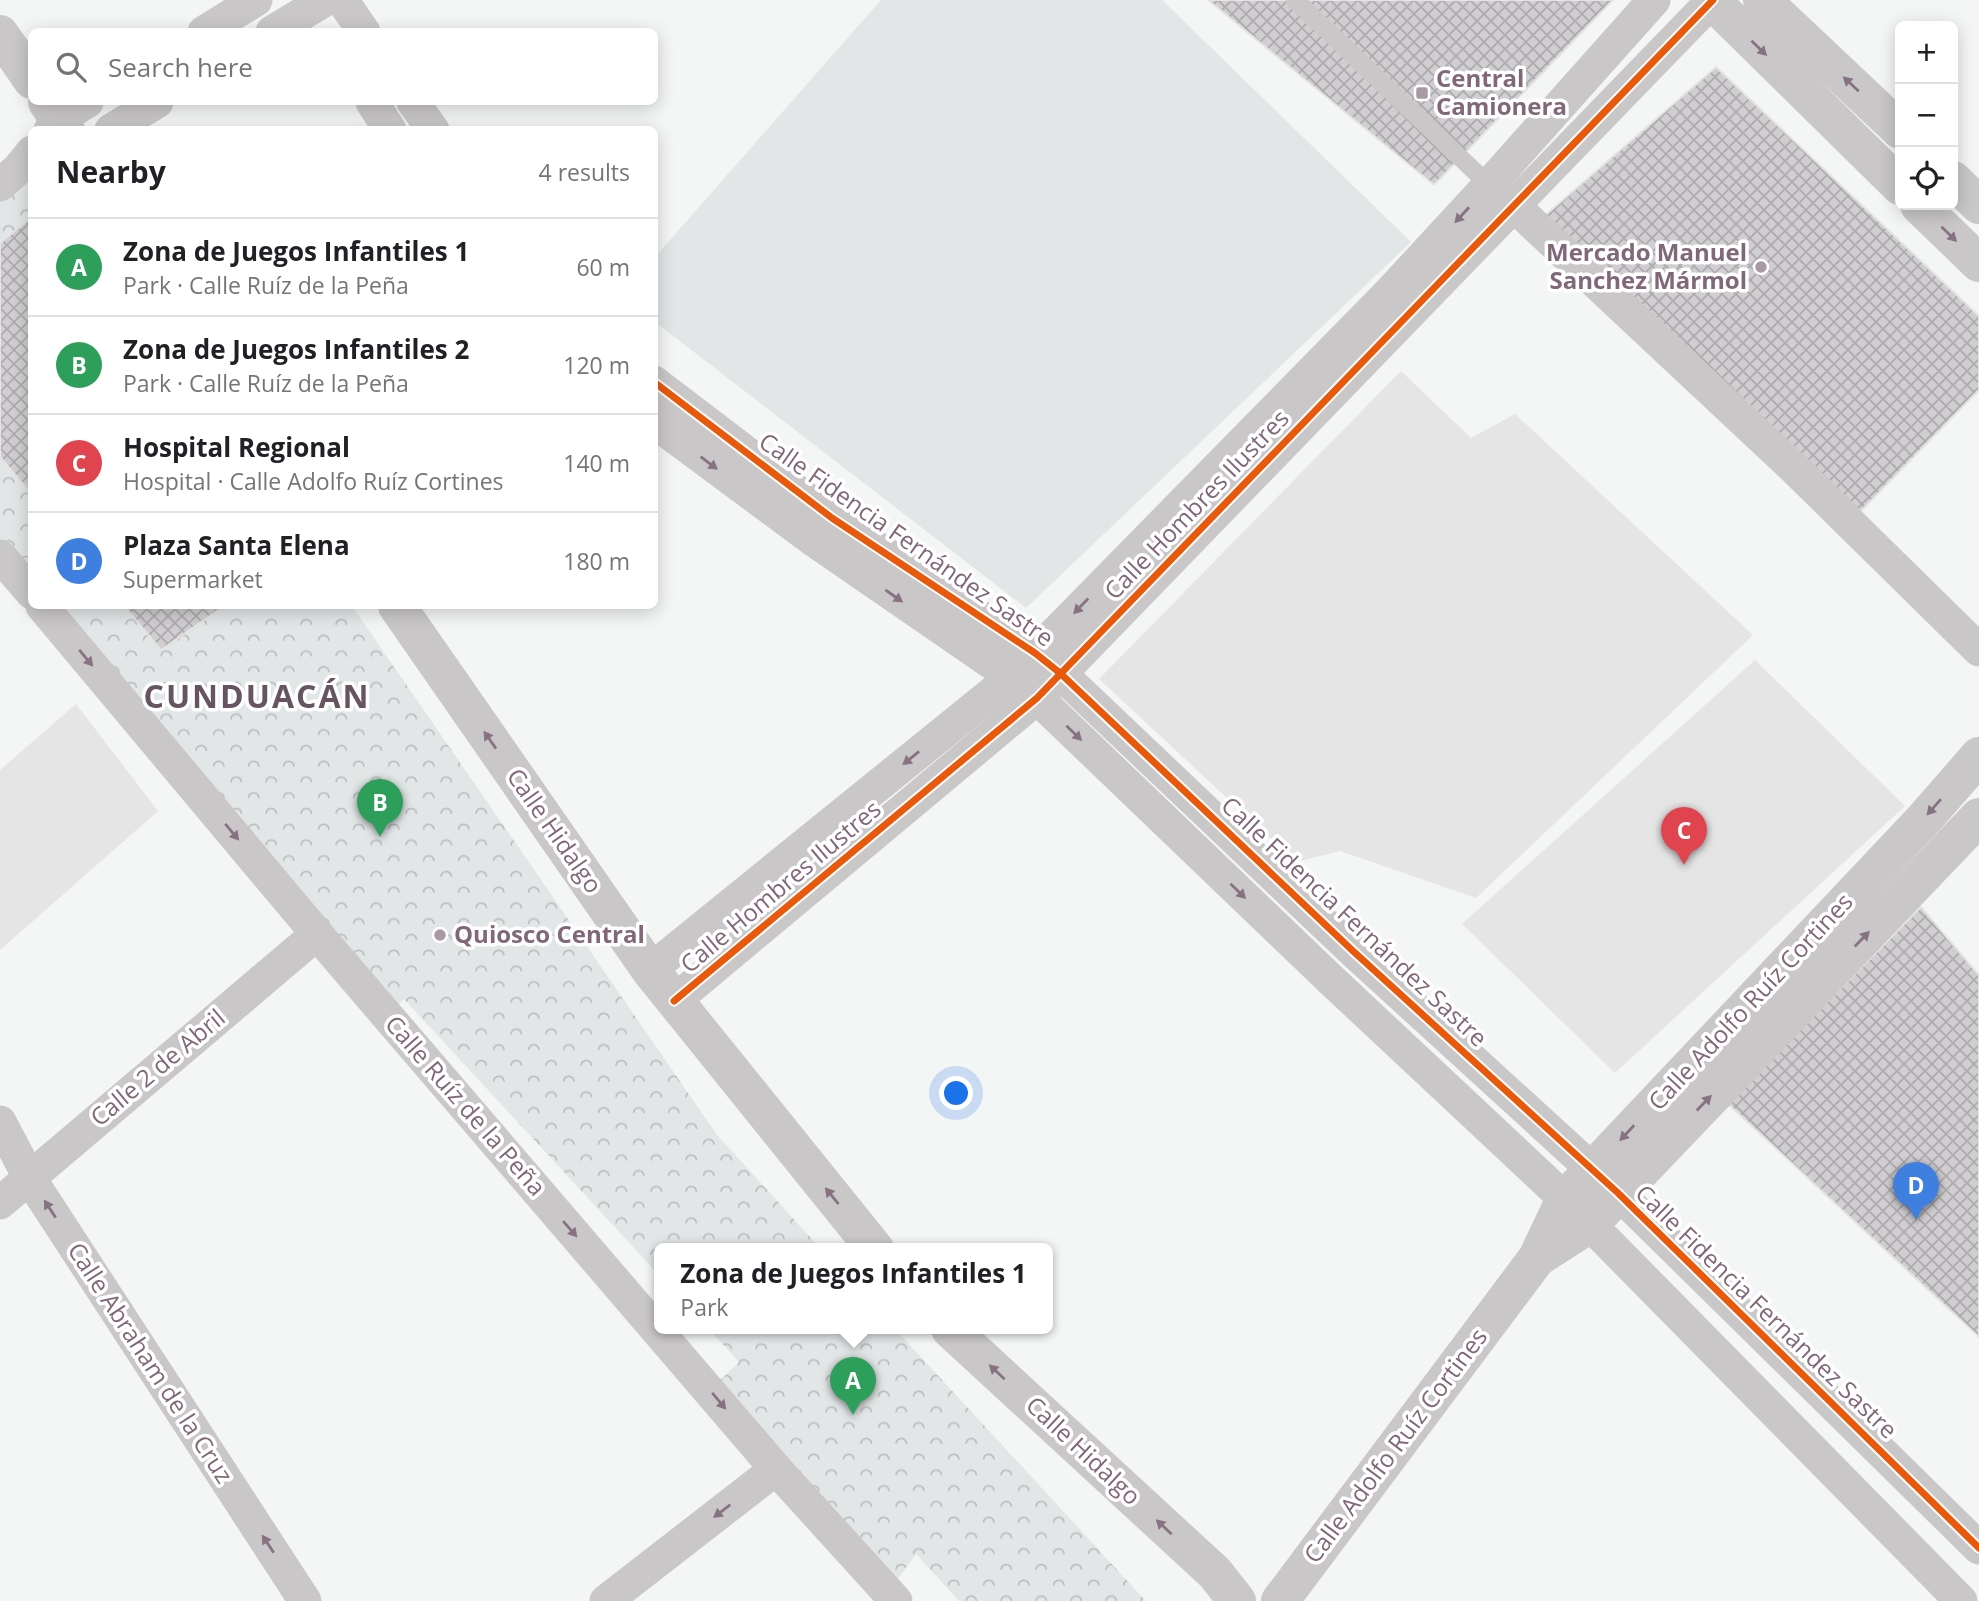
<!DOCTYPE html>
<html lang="en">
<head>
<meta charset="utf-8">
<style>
  :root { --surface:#fff; --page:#f6f6f6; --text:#202124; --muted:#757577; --line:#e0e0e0; --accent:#ea580c }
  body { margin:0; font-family:"Open Sans",sans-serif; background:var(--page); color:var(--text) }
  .controls { position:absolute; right:21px; top:21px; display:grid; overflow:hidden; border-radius:10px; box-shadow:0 4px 18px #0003 }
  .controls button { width:63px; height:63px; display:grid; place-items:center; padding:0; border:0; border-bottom:2px solid var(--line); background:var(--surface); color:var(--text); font:35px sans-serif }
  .you { position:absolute; left:957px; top:1094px; width:24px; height:24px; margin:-18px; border:5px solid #fff; border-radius:50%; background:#1a73e8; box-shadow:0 0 0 10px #1a73e833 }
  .badge { display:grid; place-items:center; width:46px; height:46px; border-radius:50%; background:var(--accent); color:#fff; font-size:23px; font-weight:700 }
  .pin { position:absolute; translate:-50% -58px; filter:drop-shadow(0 2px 4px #0008) }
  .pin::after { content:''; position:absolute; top:37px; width:24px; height:21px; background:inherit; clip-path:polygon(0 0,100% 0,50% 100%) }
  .popup { position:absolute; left:654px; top:1243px; width:399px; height:91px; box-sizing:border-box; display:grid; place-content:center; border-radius:10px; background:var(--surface); filter:drop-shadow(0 2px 5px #0005); font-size:23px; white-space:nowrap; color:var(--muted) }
  .popup b { font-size:26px; color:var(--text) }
  .popup::after { content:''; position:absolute; left:50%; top:100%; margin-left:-14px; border:14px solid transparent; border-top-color:var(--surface) }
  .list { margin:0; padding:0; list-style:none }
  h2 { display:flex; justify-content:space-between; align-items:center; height:91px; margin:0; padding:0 28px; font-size:30px }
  h2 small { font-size:23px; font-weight:400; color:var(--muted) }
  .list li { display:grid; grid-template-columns:46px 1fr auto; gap:21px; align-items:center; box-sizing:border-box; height:98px; padding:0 28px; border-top:2px solid var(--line) }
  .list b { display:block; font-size:26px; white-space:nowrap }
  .list p { margin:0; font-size:23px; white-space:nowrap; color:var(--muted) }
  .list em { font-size:23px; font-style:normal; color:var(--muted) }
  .icon { flex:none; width:38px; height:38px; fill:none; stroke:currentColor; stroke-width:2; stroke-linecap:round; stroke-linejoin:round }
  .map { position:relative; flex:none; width:1979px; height:1601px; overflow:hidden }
  .search { position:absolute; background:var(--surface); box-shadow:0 4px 18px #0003; left:28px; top:28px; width:630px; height:77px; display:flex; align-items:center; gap:18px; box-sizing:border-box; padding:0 24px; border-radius:10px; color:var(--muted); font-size:26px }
  .panel { position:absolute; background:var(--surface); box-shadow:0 4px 18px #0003; left:28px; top:126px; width:630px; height:483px; border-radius:10px }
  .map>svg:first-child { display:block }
</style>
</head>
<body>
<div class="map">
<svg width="1979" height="1601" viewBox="0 0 1979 1601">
  <defs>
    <pattern id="park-crowns" width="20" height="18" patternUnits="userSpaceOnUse" patternTransform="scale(1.75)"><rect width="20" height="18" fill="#e2e6e7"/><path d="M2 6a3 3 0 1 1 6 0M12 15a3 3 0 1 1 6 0" fill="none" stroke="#bcbec0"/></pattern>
    <pattern id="building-cross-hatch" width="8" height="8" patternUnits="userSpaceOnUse" patternTransform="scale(1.75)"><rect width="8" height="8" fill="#d0ced0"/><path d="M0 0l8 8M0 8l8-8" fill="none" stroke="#aeabae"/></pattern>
  </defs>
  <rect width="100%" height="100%" fill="#f4f5f5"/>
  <g fill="#e6e5e6">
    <path d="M1401 371 1471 438 1515 414 1753 635 1476 898 1340 851 1296 862 1099 679Z"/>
    <path d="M1755 660 1905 806 1615 1073 1462 924Z"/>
    <path d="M76 704 158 811 0 950V770Z"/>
  </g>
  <path fill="#e2e6e7" d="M881 0H1162L1411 242 1026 608 655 322V257Z"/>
  <g fill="url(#park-crowns)">
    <path d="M31 144V587L0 551V174Z"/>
    <path d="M47 606H352L717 1135 821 1249H659V1275L404 999 387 1016Z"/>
    <path d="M709 1329H895L1146 1601H959L916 1554 888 1592 709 1391 739 1362Z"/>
  </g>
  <g fill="url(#building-cross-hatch)" stroke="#e4e4e4" stroke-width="2">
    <path d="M1208 0H1613L1434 185Z"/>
    <path d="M1716 67 1979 316V390L1858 514 1542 218Z"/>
    <path d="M32 217V495L0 457V243Z"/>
    <path d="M124 606H224L161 650Z"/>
    <path d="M1921 907 1979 975V1337L1727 1103Z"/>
  </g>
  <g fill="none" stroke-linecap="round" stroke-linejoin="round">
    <path stroke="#cac7c9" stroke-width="18" d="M1295 0 1489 185"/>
    <g stroke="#cac7c9" stroke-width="33">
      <path d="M342 0 364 32"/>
      <path d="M204 32 256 0"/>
      <path d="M272 32 325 0"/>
      <path d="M372 102 390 130"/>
      <path d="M413 102 433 130"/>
      <path d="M50 130 59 119 87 102"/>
      <path d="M111 130 157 102"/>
      <path d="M0 185 18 169 32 152"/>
      <path d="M1514 206 1795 469 1979 650"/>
      <path d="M654 382 832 518 1035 653 1060 673 1353 951 1618 1193 1979 1548"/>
      <path d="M654 422 816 542 1012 677 1037 698 1329 978 1565 1199 1961 1601"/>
      <path d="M0 556 32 593"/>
      <path d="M42 606 317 934 776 1469 896 1601"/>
      <path d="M650 970 1012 677 1391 291 1489 185 1654 0"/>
      <path d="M674 1001 1037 698 1713 0"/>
      <path d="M0 1122 29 1177 305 1601"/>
      <path d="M0 1203 317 934"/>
      <path d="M606 1601 776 1469"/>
    </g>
    <g stroke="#cac7c9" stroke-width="38">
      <path d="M1711 0 1900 186"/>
      <path d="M1762 0 1900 130"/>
      <path d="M0 34 32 80"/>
      <path d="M47 102 66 130"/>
      <path d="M1953 180 1979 205"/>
      <path d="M1919 205 1979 263"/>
      <path d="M397 606 650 970 875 1249"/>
      <path d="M1537 1258 1590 1224 1979 817"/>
      <path d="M950 1329 1215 1573 1237 1601"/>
      <path d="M1280 1601 1537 1258 1565 1199 1925 818 1979 756"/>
    </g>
    <g stroke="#fff" stroke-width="11">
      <g id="cycleway">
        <path d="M654 382 832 518 1035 653 1060 673 1353 951 1618 1193 1979 1548"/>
        <path d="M674 1001 1037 698 1713 0"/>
      </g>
    </g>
    <use href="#cycleway" stroke="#e8590c" stroke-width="7"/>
  </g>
  <defs><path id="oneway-solid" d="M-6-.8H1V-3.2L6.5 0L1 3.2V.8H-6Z" transform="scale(1.75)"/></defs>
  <g fill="#877281">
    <use href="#oneway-solid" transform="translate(1759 48) rotate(44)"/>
    <use href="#oneway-solid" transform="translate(1851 84) rotate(-137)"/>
    <use href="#oneway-solid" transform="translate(1462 215) rotate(133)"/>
    <use href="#oneway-solid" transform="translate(1949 234) rotate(44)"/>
    <use href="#oneway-solid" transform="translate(709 463) rotate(37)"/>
    <use href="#oneway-solid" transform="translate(894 596) rotate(35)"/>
    <use href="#oneway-solid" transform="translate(1081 606) rotate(134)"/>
    <use href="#oneway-solid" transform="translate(86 658) rotate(50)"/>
    <use href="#oneway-solid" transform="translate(1074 733) rotate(44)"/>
    <use href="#oneway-solid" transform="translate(490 740) rotate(-125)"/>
    <use href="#oneway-solid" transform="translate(911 758) rotate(141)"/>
    <use href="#oneway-solid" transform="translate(1934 807) rotate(131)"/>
    <use href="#oneway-solid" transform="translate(232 832) rotate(50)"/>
    <use href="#oneway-solid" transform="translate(1238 891) rotate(44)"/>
    <use href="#oneway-solid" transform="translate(1862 939) rotate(-46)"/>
    <use href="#oneway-solid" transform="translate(1704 1103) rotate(-46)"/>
    <use href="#oneway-solid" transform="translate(1627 1133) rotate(133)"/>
    <use href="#oneway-solid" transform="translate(832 1196) rotate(-129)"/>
    <use href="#oneway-solid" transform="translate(50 1209) rotate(-123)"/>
    <use href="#oneway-solid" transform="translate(570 1229) rotate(49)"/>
    <use href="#oneway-solid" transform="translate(997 1372) rotate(-137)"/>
    <use href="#oneway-solid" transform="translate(719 1401) rotate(50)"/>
    <use href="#oneway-solid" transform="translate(722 1511) rotate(142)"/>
    <use href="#oneway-solid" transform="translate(1164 1527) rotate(-137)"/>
    <use href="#oneway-solid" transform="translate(268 1544) rotate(-123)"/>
  </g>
  <g fill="#a999a4" stroke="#fff" stroke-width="2.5">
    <rect x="1415" y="86" width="14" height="14" rx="3.5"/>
    <circle cx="1761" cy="267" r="7"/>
    <circle cx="440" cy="935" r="7"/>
  </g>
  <g text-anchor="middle" stroke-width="7" stroke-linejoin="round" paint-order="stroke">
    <g font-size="24" font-weight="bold" fill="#806879" stroke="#fff" text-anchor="start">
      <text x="1436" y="87">Central<tspan x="1436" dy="28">Camionera</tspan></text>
      <text x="1747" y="261" text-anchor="end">Mercado Manuel<tspan x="1747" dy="28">Sanchez Mármol</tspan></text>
      <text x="454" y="943">Quiosco Central</text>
    </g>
    <g font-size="24" fill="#806879" stroke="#fff">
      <text transform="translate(1197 505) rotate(-46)" y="8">Calle Hombres Ilustres</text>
      <text transform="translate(906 540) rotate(35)" y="8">Calle Fidencia Fernández Sastre</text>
      <text transform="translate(554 831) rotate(55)" y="8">Calle Hidalgo</text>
      <text transform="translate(781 887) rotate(-40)" y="8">Calle Hombres Ilustres</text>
      <text transform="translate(1354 922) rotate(43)" y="8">Calle Fidencia Fernández Sastre</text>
      <text transform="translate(1751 1002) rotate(-47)" y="8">Calle Adolfo Ruíz Cortines</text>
      <text transform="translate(158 1068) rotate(-40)" y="8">Calle 2 de Abril</text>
      <text transform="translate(465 1106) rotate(49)" y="8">Calle Ruíz de la Peña</text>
      <text transform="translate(1766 1312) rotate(44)" y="8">Calle Fidencia Fernández Sastre</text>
      <text transform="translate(150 1363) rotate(57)" y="8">Calle Abraham de la Cruz</text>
      <text transform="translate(1396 1446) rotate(-53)" y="8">Calle Adolfo Ruíz Cortines</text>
      <text transform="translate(1083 1451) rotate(43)" y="8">Calle Hidalgo</text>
    </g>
    <g font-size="32" font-weight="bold" letter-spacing="2" fill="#665561" stroke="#fff">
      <text x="257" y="708">CUNDUACÁN</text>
    </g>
  </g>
</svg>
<div class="controls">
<button>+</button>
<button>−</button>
<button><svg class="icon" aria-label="locate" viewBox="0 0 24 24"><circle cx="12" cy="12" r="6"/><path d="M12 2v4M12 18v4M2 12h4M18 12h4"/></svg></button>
</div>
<div class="you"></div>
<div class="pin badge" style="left:853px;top:1415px;background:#2e9e5b">A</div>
<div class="popup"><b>Zona de Juegos Infantiles 1</b>Park</div>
<div class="pin badge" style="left:380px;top:837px;background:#2e9e5b">B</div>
<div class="pin badge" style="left:1684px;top:865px;background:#e0444e">C</div>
<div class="pin badge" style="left:1916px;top:1220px;background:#3f7fe0">D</div>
<div class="search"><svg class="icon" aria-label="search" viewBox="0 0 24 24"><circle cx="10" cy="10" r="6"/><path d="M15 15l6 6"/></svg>Search here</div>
<section class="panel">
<h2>Nearby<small>4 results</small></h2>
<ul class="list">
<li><span class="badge" style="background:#2e9e5b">A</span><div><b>Zona de Juegos Infantiles 1</b><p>Park · Calle Ruíz de la Peña</p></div><em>60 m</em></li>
<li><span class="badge" style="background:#2e9e5b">B</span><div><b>Zona de Juegos Infantiles 2</b><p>Park · Calle Ruíz de la Peña</p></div><em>120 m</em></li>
<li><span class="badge" style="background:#e0444e">C</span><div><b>Hospital Regional</b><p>Hospital · Calle Adolfo Ruíz Cortines</p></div><em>140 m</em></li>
<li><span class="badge" style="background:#3f7fe0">D</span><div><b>Plaza Santa Elena</b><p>Supermarket</p></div><em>180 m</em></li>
</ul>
</section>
</div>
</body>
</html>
